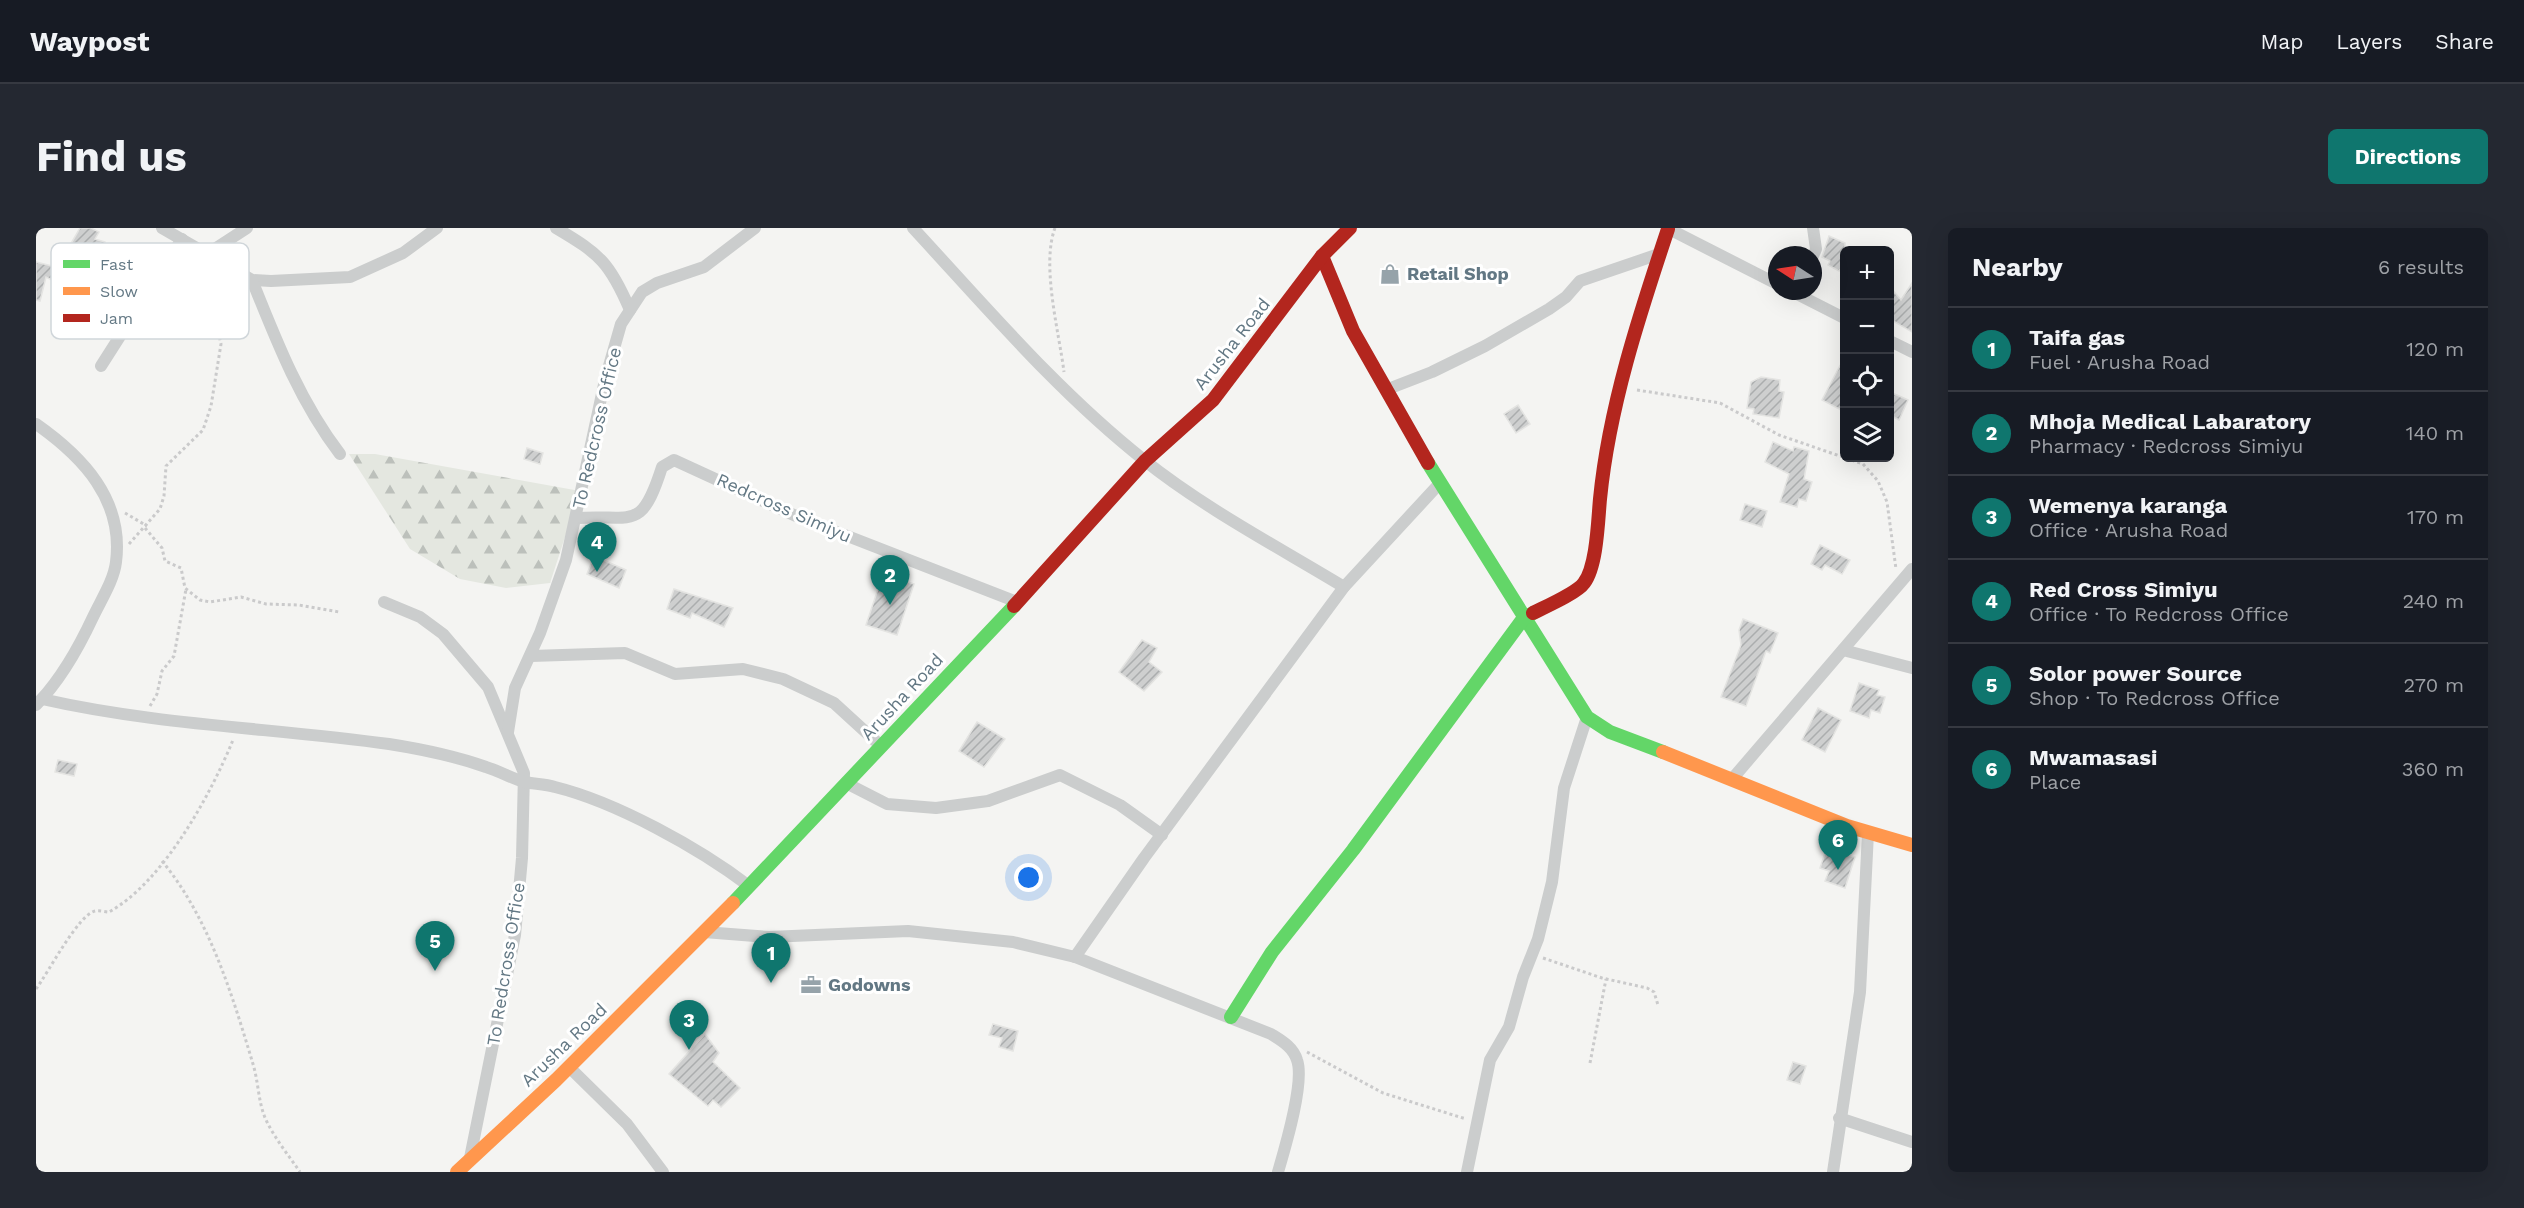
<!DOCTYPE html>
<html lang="en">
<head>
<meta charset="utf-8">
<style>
  :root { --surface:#171b24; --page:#242831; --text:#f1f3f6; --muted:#9ea1a6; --line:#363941; --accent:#0f766e }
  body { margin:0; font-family:"Work Sans",sans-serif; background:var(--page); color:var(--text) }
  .controls { position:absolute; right:18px; top:18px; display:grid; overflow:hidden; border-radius:9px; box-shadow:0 6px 24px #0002 }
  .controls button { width:54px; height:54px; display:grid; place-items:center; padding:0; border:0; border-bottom:2px solid var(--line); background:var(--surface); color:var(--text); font:30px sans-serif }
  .compass { position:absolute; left:1732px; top:18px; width:54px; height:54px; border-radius:50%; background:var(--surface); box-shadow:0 6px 24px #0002; rotate:282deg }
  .you { position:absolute; left:993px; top:650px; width:21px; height:21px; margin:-15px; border:4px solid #fff; border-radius:50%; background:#1a73e8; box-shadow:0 0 0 9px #1a73e833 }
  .badge { display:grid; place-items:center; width:39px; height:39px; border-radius:50%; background:var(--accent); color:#fff; font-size:20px; font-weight:700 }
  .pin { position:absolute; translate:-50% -50px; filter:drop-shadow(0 2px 3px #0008) }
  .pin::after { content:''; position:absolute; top:32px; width:21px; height:18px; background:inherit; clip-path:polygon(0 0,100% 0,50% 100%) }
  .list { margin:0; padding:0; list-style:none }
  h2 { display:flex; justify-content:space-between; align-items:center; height:78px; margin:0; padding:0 24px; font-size:26px }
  h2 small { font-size:20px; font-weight:400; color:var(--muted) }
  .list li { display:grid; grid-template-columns:39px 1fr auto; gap:18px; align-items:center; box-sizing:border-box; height:84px; padding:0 24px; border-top:2px solid var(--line) }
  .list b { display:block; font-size:22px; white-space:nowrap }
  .list p { margin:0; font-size:20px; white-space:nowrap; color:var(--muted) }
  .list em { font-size:20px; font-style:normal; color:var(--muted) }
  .icon { flex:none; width:33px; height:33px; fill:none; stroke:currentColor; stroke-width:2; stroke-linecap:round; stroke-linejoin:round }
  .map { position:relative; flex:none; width:1876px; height:944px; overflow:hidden; border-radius:9px }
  header { display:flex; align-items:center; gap:36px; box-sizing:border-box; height:84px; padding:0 30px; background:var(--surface); border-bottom:2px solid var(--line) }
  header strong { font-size:28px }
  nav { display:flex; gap:33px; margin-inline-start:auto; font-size:21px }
  .intro { display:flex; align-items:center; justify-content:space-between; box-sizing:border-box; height:144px; padding:0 36px }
  h1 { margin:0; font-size:42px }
  .button { padding:15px 27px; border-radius:9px; background:var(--accent); color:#fff; font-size:21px; font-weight:700 }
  main { display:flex; gap:36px; padding:0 36px }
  aside { flex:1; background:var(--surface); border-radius:9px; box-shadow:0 6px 24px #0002 }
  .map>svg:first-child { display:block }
</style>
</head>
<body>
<header>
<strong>Waypost</strong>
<nav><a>Map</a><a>Layers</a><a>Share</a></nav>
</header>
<div class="intro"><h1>Find us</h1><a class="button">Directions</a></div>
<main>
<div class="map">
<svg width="1876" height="944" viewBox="0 0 1876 944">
  <defs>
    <pattern id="forest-firs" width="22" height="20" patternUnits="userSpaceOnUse" patternTransform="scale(1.5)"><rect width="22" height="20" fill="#e4e7e0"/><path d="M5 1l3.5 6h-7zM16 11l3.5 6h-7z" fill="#bcc0bb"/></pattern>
    <pattern id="building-hatch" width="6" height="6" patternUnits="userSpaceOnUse" patternTransform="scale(1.5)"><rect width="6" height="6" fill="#cecfcf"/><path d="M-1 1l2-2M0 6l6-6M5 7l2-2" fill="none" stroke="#abadae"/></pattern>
  </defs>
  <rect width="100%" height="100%" fill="#f4f4f2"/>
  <path fill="url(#forest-firs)" d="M313 226H339L544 263 514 355 470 360 424 351 374 321Z"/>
  <g fill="url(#building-hatch)" stroke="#e4e4e2" stroke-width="1.5">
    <path d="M44 0H55L63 4 59 11 69 14 62 42 57 41 53 56 41 52 30 59 10 49 4 73 0 72V34L20 39 36 34 33 19Z"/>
    <path d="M1793 8 1809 15V32L1803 43 1792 37 1794 33 1786 29Z"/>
    <path d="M1876 55V104L1854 91V59L1865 72Z"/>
    <path d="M1809 128V184L1786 172Z"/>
    <path d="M1725 149 1744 152 1743 163 1748 164 1743 190 1717 186 1718 181 1711 180 1715 154Z"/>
    <path d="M1854 164 1872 172 1863 192 1854 187Z"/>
    <path d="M1482 177 1494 196 1480 205 1468 186Z"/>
    <path d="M1737 214 1757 223 1758 219 1773 223 1768 251 1776 254 1770 273 1763 271 1761 279 1744 274 1753 246 1729 234Z"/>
    <path d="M491 220 507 225 504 236 488 231Z"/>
    <path d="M1709 276 1731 283 1726 299 1704 292Z"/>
    <path d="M1784 317 1814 332 1806 346 1789 337 1786 342 1775 336Z"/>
    <path d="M558 328 590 342 583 360 551 346Z"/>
    <path d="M847 346 878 356 861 407 830 397Z"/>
    <path d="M638 361 697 380 688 399 656 385 654 390 631 381Z"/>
    <path d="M1707 391 1742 405 1734 425 1730 423 1710 478 1685 469 1705 417 1703 402Z"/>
    <path d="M1106 412 1121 420 1113 434 1126 444 1108 463 1083 444Z"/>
    <path d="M1823 455 1843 462 1841 467 1849 469 1844 485 1835 482 1833 490 1814 483Z"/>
    <path d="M1782 480 1805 492 1789 524 1766 512Z"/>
    <path d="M941 494 969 511 948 539 923 523Z"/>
    <path d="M22 532 41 536 38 548 19 544Z"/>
    <path d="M1790 622 1819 629 1809 660 1789 653 1793 643 1784 640Z"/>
    <path d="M957 796 982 803 977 823 963 819 966 810 953 807Z"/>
    <path d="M669 806 683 825 677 834 704 860 685 879 677 872 672 878 633 846Z"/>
    <path d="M1757 834 1770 838 1764 856 1751 852Z"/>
  </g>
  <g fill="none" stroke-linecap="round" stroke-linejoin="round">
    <g stroke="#cacacb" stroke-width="3" stroke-dasharray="3 3" stroke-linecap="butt">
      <path d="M1019 0C1005 37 1023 104 1028 144"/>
      <path d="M1601 162 1684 175 1743 207 1827 236 1842 253 1851 274 1860 341"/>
      <path d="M89 285 111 298"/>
      <path d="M109 300 126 320 129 333 145 340 149 360 164 372 174 374 205 369 230 376 263 377 303 384"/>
      <path d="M93 316 124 281 128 268 130 238 167 202 175 178 185 116 182 104 177 96 175 84 194 52"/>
      <path d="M114 478 121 466 126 443 138 428 150 361"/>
      <path d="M126 633C173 690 196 766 217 836 223 856 222 876 231 894 240 912 253 928 264 944"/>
      <path d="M1507 730 1566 750 1611 760 1618 764 1622 777"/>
      <path d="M0 761C12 745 42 687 59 683 63 682 69 684 73 684 127 654 174 568 197 512"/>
      <path d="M1271 824 1347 865 1430 891"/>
      <path d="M1554 835 1570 751"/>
    </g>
    <g stroke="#cbcdcd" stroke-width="12">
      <path d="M126 0 216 52 235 53 314 49 367 25 401 0"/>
      <path d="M520 0C564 26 574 35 594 82"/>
      <path d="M877 0C951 80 1022 164 1108 232 1168 280 1242 319 1308 359"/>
      <path d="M1631 0 1741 56"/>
      <path d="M1777 0 1780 21 1777 28"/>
      <path d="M171 26 211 0"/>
      <path d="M216 52C240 112 264 174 304 226"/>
      <path d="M1755 63 1808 90"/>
      <path d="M1854 113 1876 124"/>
      <path d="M65 138 146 11"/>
      <path d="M1352 161 1396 144 1449 118 1513 81 1530 69 1544 53 1623 26"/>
      <path d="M0 196C47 229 88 272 80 334 78 352 65 372 57 389 43 419 24 453 0 477"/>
      <path d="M541 290C597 286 605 305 626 239L638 232 760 288 981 374"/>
      <path d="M348 374 384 389 407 406 452 459 488 545 486 630 479 707 434 930"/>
      <path d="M1807 422 1876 440"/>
      <path d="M495 428 589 425 639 446 707 441 747 451 798 475 845 518"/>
      <path d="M6 471C120 497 237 500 353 516 385 521 419 528 450 539 463 543 475 550 488 554 498 556 509 556 519 559 580 574 663 620 713 658"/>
      <path d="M472 504 479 460 504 405 530 332 569 152 585 96 606 64 621 55 668 39 719 0"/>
      <path d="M1697 550 1876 341"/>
      <path d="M810 555 851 576 900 580 952 573 1024 547 1084 577 1126 607"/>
      <path d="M668 704 733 709 872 703 977 714 1039 729 1235 806C1246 813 1257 819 1261 832 1269 854 1249 920 1242 944"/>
      <path d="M1039 729 1108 630 1308 359 1404 255"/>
      <path d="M533 839 591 896 627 944"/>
      <path d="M1803 890 1876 914"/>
      <path d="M1431 944 1454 832 1473 799 1487 749 1502 711 1516 654 1528 560 1551 489"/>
      <path d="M1797 944 1824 764 1832 605"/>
    </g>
    <g stroke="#63d668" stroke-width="14">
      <path d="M1392 235 1551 489 1574 504 1627 524"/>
      <path d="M697 675 978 378"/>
      <path d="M1195 789 1236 724 1317 622 1487 391 1497 385"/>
    </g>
    <g stroke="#ff974d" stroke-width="14">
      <path d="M1627 524 1811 598 1876 617"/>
      <path d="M421 944 520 852 697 675"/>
    </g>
    <g stroke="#b3261e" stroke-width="14">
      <path d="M1286 28 1317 103 1392 235"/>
      <path d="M978 378 1109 233 1177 172 1286 28 1314 0"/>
      <path d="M1497 385C1509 379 1541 365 1548 355 1561 338 1562 292 1564 271 1573 179 1603 88 1632 1"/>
    </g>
  </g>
  <defs>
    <g id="shop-bare" transform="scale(1.62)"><path d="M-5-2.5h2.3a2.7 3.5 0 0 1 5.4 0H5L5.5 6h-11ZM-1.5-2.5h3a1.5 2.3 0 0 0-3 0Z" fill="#96a3aa" stroke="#fff" stroke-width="2.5" paint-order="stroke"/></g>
    <g id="office-bare" transform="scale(1.62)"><path d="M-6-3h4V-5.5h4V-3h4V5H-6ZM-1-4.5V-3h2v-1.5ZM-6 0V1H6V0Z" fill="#96a3aa" stroke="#fff" stroke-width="2.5" paint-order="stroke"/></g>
  </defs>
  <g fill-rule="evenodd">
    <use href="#shop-bare" x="1354" y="46"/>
    <use href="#office-bare" x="775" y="757"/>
  </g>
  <g text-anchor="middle" stroke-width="6" stroke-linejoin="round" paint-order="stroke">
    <g font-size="18" font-weight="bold" fill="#637884" stroke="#fff" text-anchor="start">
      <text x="1371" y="52">Retail Shop</text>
      <text x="792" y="763">Godowns</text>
    </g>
    <g font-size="18" fill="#637884" stroke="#fff">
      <text transform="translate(1196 116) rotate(-52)" y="6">Arusha Road</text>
      <text transform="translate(561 200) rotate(-77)" y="6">To Redcross Office</text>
      <text transform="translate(748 280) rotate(24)" y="6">Redcross Simiyu</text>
      <text transform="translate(866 469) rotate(-47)" y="6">Arusha Road</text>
      <text transform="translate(470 736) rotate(-81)" y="6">To Redcross Office</text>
      <text transform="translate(528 817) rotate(-44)" y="6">Arusha Road</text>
    </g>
  </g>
  <rect x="15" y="15" width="198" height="96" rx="9" fill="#fff" stroke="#d0d6da" stroke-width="1.5"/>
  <rect x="27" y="32" width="27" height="8" fill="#63d668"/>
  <rect x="27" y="59" width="27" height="8" fill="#ff974d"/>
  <rect x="27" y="86" width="27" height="8" fill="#b3261e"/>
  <g font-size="16" fill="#637884">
    <text x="64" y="42">Fast</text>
    <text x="64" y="69">Slow</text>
    <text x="64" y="96">Jam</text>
  </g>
</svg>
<div class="controls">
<button>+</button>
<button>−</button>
<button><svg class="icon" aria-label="locate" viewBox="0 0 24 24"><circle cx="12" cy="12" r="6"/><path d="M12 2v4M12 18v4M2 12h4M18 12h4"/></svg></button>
<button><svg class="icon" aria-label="layers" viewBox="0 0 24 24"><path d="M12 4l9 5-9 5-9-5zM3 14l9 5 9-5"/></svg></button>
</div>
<svg class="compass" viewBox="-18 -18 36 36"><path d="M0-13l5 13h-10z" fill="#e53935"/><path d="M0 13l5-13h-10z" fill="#9ea1a6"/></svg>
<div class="you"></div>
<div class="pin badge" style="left:735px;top:755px">1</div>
<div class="pin badge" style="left:854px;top:377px">2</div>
<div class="pin badge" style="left:653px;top:822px">3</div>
<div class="pin badge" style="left:561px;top:344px">4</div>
<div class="pin badge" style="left:399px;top:743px">5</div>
<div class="pin badge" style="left:1802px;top:642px">6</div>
</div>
<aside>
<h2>Nearby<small>6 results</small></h2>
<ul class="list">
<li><span class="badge">1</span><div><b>Taifa gas</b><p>Fuel · Arusha Road</p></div><em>120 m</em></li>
<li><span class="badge">2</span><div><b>Mhoja Medical Labaratory</b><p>Pharmacy · Redcross Simiyu</p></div><em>140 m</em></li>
<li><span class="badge">3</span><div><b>Wemenya karanga</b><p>Office · Arusha Road</p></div><em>170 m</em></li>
<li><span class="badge">4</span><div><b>Red Cross Simiyu</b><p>Office · To Redcross Office</p></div><em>240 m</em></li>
<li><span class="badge">5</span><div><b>Solor power Source</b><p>Shop · To Redcross Office</p></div><em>270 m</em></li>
<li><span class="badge">6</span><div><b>Mwamasasi</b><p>Place</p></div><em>360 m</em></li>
</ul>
</aside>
</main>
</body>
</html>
